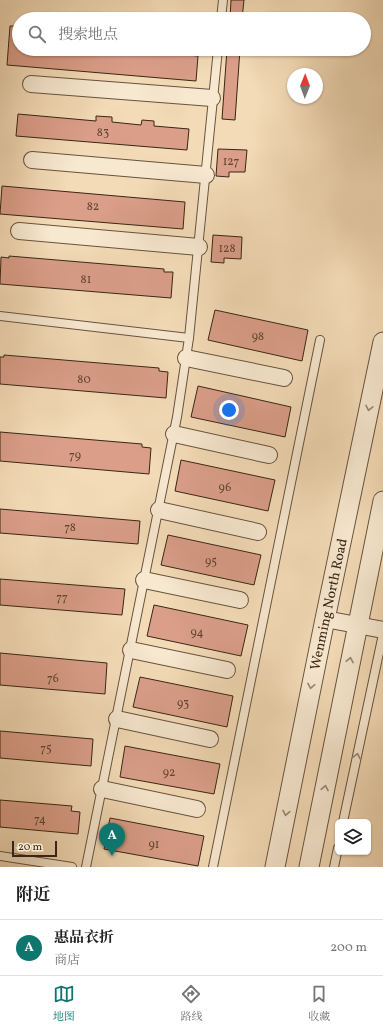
<!DOCTYPE html>
<html lang="zh">
<head>
<meta charset="utf-8">
<style>
  :root { --surface:#fff; --page:#f2f2f2; --text:#222; --muted:#767676; --line:#e0e0e0; --accent:#0f766e }
  body { margin:0; font-family:Vollkorn,"Noto Serif SC",serif; background:var(--page); color:var(--text) }
  .controls { position:absolute; right:12px; bottom:12px; display:grid; overflow:hidden; border-radius:6px; box-shadow:0 1px 3px #0004 }
  .controls button { width:36px; height:36px; display:grid; place-items:center; padding:0; border:0; border-bottom:1px solid var(--line); background:var(--surface); color:var(--text); font:20px sans-serif }
  .compass { position:absolute; left:287px; top:68px; width:36px; height:36px; border-radius:50%; background:var(--surface); box-shadow:0 1px 3px #0004; rotate:1deg }
  .scale { position:absolute; left:12px; bottom:10px; width:45px; box-sizing:border-box; padding-left:4px; border:2px solid #392615; border-top:0; font-size:11px; line-height:14px; white-space:nowrap; color:#392615; -webkit-text-stroke:3px #f7e8d0; paint-order:stroke }
  .you { position:absolute; left:229px; top:410px; width:14px; height:14px; margin:-10px; border:3px solid #fff; border-radius:50%; background:#1a73e8; box-shadow:0 0 0 6px #1a73e833 }
  .badge { display:grid; place-items:center; width:26px; height:26px; border-radius:50%; background:var(--accent); color:#fff; font-size:13px; font-weight:700 }
  .pin { position:absolute; translate:-50% -33px; filter:drop-shadow(0 1px 2px #0008) }
  .pin::after { content:''; position:absolute; top:21px; width:14px; height:12px; background:inherit; clip-path:polygon(0 0,100% 0,50% 100%) }
  .list { margin:0; padding:0; list-style:none }
  h2 { display:flex; justify-content:space-between; align-items:center; height:52px; margin:0; padding:0 16px; font-size:17px }
  h2 small { font-size:13px; font-weight:400; color:var(--muted) }
  .list li { display:grid; grid-template-columns:26px 1fr auto; gap:12px; align-items:center; box-sizing:border-box; height:56px; padding:0 16px; border-top:1px solid var(--line) }
  .list b { display:block; font-size:15px; white-space:nowrap }
  .list p { margin:0; font-size:13px; white-space:nowrap; color:var(--muted) }
  .list em { font-size:13px; font-style:normal; color:var(--muted) }
  .icon { flex:none; width:22px; height:22px; fill:none; stroke:currentColor; stroke-width:2; stroke-linecap:round; stroke-linejoin:round }
  .map { position:relative; flex:none; width:383px; height:867px; overflow:hidden }
  .search { position:absolute; background:var(--surface); box-shadow:0 1px 3px #0004; left:12px; right:12px; top:12px; height:44px; display:flex; align-items:center; gap:10px; box-sizing:border-box; padding:0 14px; border-radius:22px; color:var(--muted); font-size:15px }
  .sheet { height:108px; background:var(--surface) }
  nav { display:flex; justify-content:space-around; align-items:center; box-sizing:border-box; height:56px; border-top:1px solid var(--line); background:var(--surface); font-size:11px; color:var(--muted) }
  nav a { display:grid; justify-items:center; gap:2px }
  nav .on { color:var(--accent) }
  .map>svg:first-child { display:block }
</style>
</head>
<body>
<div class="map">
<svg width="383" height="867" viewBox="0 0 383 867">
  <rect width="100%" height="100%" fill="#f3dbb7"/>
  <filter id="stains"><feTurbulence type="fractalNoise" baseFrequency=".005" numOctaves="4"/><feColorMatrix values="0 0 0 0 .2 0 0 0 0 .09 0 0 0 0 .02 0 0 0 .5 -.17"/></filter>
  <radialGradient id="worn" r=".72"><stop offset=".6" stop-color="#630" stop-opacity="0"/><stop offset="1" stop-color="#630" stop-opacity=".3"/></radialGradient>
  <g fill="#da9e89" stroke="#392615">
    <path d="M231 0H244L242 19H230Z"/>
    <path d="M10 26H19V49H119L198 56 196 81 7 65Z"/>
    <path d="M227 49H240L235 120 222 119Z"/>
    <path d="M18 114 96 121V116L112 117V122L141 125 142 120 154 121V126L189 129 187 150 16 136Z"/>
    <path d="M218 149 247 150 245 172H229V177L216 176Z"/>
    <path d="M2 186 185 202 183 229 0 214Z"/>
    <path d="M213 235 242 237 241 259 224 258V263L211 262Z"/>
    <path d="M9 256 164 269V272H173L171 298 0 284 1 257 9 258Z"/>
    <path d="M215 310 308 330 302 361 208 340Z"/>
    <path d="M4 355 159 368V371L168 372 166 398 0 384V357H4Z"/>
    <path d="M198 386 291 407 285 437 191 417Z"/>
    <path d="M0 432 142 444V447L151 448 149 474 0 461Z"/>
    <path d="M181 460 275 480 268 511 175 491Z"/>
    <path d="M0 509 140 521 138 544 0 533Z"/>
    <path d="M168 535 261 555 254 585 161 565Z"/>
    <path d="M0 579 125 589 122 615 0 605Z"/>
    <path d="M154 605 248 625 241 656 147 636Z"/>
    <path d="M0 653 107 663 105 694 0 685Z"/>
    <path d="M140 677 233 696 227 727 133 707Z"/>
    <path d="M0 731 93 739 91 766 0 758Z"/>
    <path d="M125 746 220 764 214 794 120 777Z"/>
    <path d="M0 800 72 806 71 811 80 812 78 834 0 827Z"/>
    <path d="M110 818 204 836 198 866 104 849Z"/>
  </g>
  <g fill="none" stroke-linecap="round" stroke-linejoin="round">
    <g stroke="#68533e" stroke-width="10">
      <g id="service">
        <path d="M221 19 223 0"/>
        <path d="M0 316 189 338"/>
        <path d="M343 822 383 634"/>
        <path d="M0 856 72 867"/>
        <path d="M86 867 177 417 189 338 218 49"/>
        <path d="M213 867 320 340"/>
        <path d="M334 867 338 848"/>
      </g>
    </g>
    <g stroke="#68533e" stroke-width="18">
      <g id="minor">
        <path d="M31 84 212 98"/>
        <path d="M32 160 206 175"/>
        <path d="M19 231 199 247"/>
        <path d="M186 358 284 378"/>
        <path d="M174 434 269 455"/>
        <path d="M159 510 258 532"/>
        <path d="M144 580 240 600"/>
        <path d="M325 619 383 630"/>
        <path d="M131 650 227 670"/>
        <path d="M117 719 210 739"/>
        <path d="M102 789 197 809"/>
      </g>
    </g>
    <g stroke="#68533e" stroke-width="21">
      <g id="tertiary">
        <path d="M275 867 325 619 383 342"/>
        <path d="M309 867 383 501"/>
      </g>
    </g>
    <use href="#service" stroke="#f7e8d0" stroke-width="8"/>
    <use href="#minor" stroke="#f7e8d0" stroke-width="16"/>
    <use href="#tertiary" stroke="#f7e8d0" stroke-width="19"/>
  </g>
  <defs><path id="oneway-chevron" d="M-2-3.5L2.5 0L-2 3.5" fill="none" stroke-width="1.6" stroke-linecap="round" stroke-linejoin="round"/></defs>
  <g stroke="#988772">
    <use href="#oneway-chevron" transform="translate(369 408) rotate(102)"/>
    <use href="#oneway-chevron" transform="translate(350 660) rotate(-79)"/>
    <use href="#oneway-chevron" transform="translate(311 686) rotate(101)"/>
    <use href="#oneway-chevron" transform="translate(357 756) rotate(-78)"/>
    <use href="#oneway-chevron" transform="translate(325 788) rotate(-79)"/>
    <use href="#oneway-chevron" transform="translate(286 813) rotate(101)"/>
  </g>
  <g text-anchor="middle" stroke-width="3" stroke-linejoin="round" paint-order="stroke">
    <g font-size="12" fill="#614432">
      <text x="103" y="136">83</text>
      <text x="231" y="165">127</text>
      <text x="93" y="210">82</text>
      <text x="227" y="252">128</text>
      <text x="86" y="283">81</text>
      <text x="258" y="340">98</text>
      <text x="84" y="383">80</text>
      <text x="75" y="459">79</text>
      <text x="225" y="491">96</text>
      <text x="70" y="531">78</text>
      <text x="211" y="565">95</text>
      <text x="62" y="601">77</text>
      <text x="197" y="636">94</text>
      <text x="53" y="682">76</text>
      <text x="183" y="707">93</text>
      <text x="46" y="752">75</text>
      <text x="169" y="776">92</text>
      <text x="40" y="823">74</text>
      <text x="154" y="848">91</text>
    </g>
    <g font-size="14" fill="#392615" stroke="#f7e8d0">
      <text transform="translate(328 604) rotate(-78)" y="5">Wenming North Road</text>
    </g>
  </g>
  <rect width="100%" height="100%" filter="url(#stains)"/>
  <rect width="100%" height="100%" fill="url(#worn)"/>
</svg>
<div class="controls">
<button><svg class="icon" aria-label="layers" viewBox="0 0 24 24"><path d="M12 4l9 5-9 5-9-5zM3 14l9 5 9-5"/></svg></button>
</div>
<svg class="compass" viewBox="-18 -18 36 36"><path d="M0-13l5 13h-10z" fill="#e53935"/><path d="M0 13l5-13h-10z" fill="#767676"/></svg>
<div class="scale">20 m</div>
<div class="you"></div>
<div class="pin badge" style="left:112px;top:856px">A</div>
<div class="search"><svg class="icon" aria-label="search" viewBox="0 0 24 24"><circle cx="10" cy="10" r="6"/><path d="M15 15l6 6"/></svg>搜索地点</div>
</div>
<section class="sheet">
<h2>附近<small></small></h2>
<ul class="list">
<li><span class="badge">A</span><div><b>惠品衣折</b><p>商店</p></div><em>200 m</em></li>
</ul>
</section>
<nav>
<a class="on"><svg class="icon" aria-label="map" viewBox="0 0 24 24"><path d="M3 6l6-2 6 2 6-2v14l-6 2-6-2-6 2zM9 4v14M15 6v14"/></svg>地图</a>
<a><svg class="icon" aria-label="directions" viewBox="0 0 24 24"><path d="M12 3l9 9-9 9-9-9zM9 14v-3h6M13 9l2 2-2 2"/></svg>路线</a>
<a><svg class="icon" aria-label="saved" viewBox="0 0 24 24"><path d="M7 4h10v16l-5-4-5 4z"/></svg>收藏</a>
</nav>
</body>
</html>
